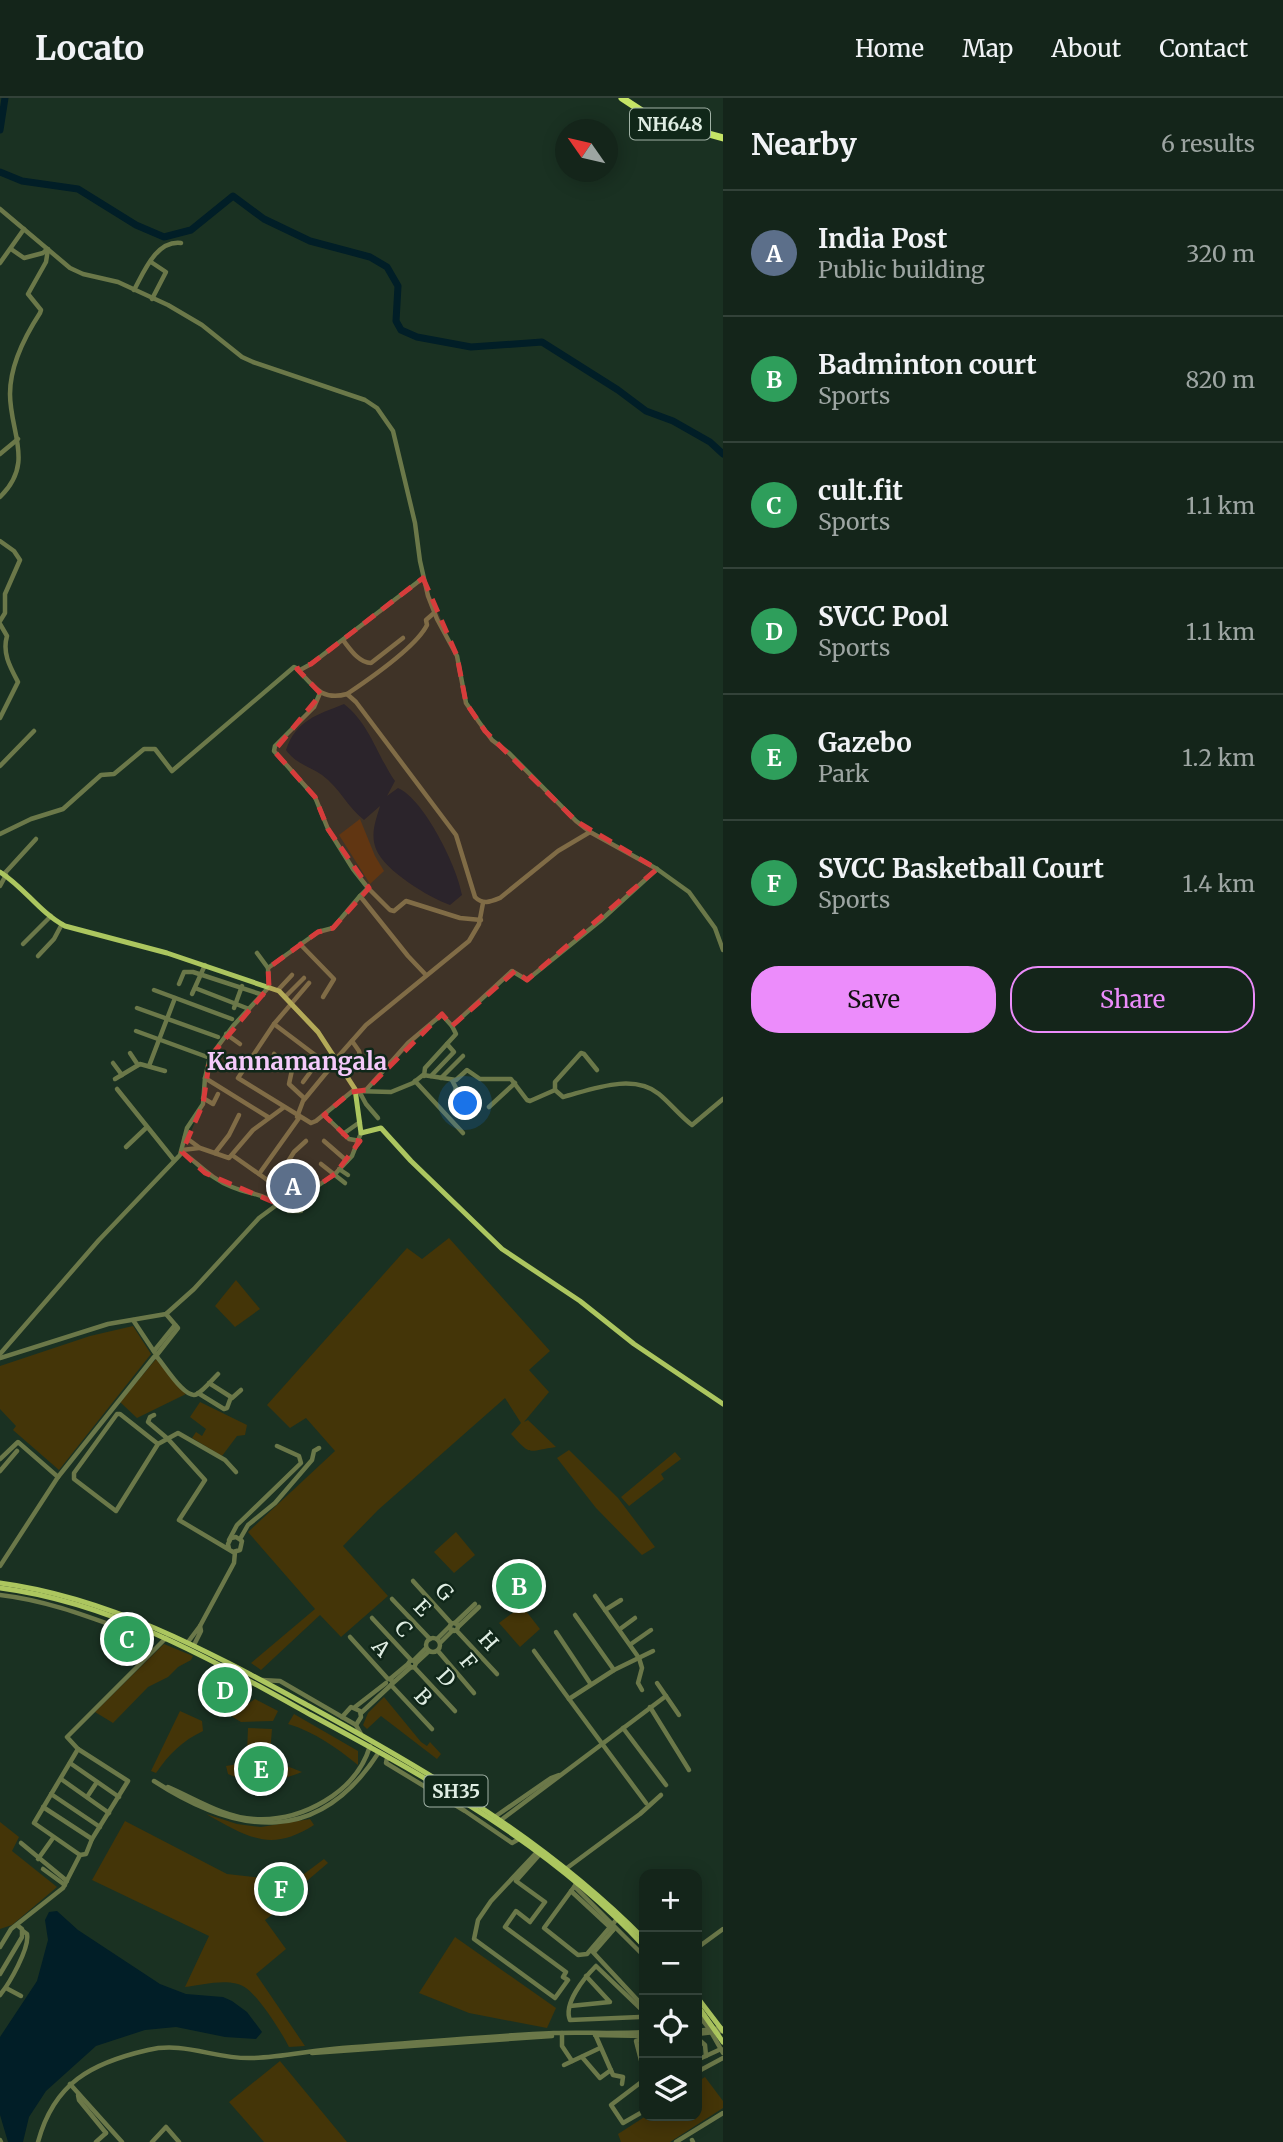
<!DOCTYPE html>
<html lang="en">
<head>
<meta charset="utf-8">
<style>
  :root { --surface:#14251a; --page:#213127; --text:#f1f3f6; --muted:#9da5a2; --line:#334239; --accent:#ec8cfb }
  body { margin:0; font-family:Merriweather,serif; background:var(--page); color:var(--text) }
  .controls { position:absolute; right:21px; bottom:21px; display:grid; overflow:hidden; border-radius:14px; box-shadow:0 4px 18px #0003 }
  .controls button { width:63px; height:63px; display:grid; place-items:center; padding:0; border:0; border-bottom:2px solid var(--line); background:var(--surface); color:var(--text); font:35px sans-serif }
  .compass { position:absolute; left:555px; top:21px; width:63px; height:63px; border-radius:50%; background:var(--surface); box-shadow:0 4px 18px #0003; rotate:304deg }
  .you { position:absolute; left:466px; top:1006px; width:24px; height:24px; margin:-18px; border:5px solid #fff; border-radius:50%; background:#1a73e8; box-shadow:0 0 0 10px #1a73e833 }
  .badge { display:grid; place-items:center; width:46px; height:46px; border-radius:50%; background:var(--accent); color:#fff; font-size:23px; font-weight:700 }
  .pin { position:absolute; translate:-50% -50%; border:4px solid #fff; box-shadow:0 2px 7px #0006 }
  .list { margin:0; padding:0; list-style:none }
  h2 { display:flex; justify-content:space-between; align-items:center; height:91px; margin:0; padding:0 28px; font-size:30px }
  h2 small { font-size:23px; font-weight:400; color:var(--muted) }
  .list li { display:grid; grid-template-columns:46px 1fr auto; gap:21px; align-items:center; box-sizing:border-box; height:126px; padding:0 28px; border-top:2px solid var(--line) }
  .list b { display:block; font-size:26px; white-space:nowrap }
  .list p { margin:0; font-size:23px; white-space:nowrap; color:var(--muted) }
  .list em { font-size:23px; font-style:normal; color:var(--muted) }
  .actions { display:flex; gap:14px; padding:21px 28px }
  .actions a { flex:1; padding:16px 0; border:2px solid var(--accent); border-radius:28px; text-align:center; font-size:24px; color:var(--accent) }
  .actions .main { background:var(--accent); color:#111 }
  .icon { flex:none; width:38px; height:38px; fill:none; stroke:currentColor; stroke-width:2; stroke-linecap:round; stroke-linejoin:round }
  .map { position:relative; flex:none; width:723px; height:2044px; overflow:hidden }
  header { display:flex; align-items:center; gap:42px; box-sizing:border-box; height:98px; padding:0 35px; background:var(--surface); border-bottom:2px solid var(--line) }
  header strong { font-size:33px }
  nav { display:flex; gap:38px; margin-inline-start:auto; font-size:24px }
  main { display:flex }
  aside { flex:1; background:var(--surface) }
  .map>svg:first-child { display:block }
</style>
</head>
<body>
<header>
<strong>Locato</strong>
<nav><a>Home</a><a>Map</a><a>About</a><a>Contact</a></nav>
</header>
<main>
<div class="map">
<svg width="723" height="2044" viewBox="0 0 723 2044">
  <rect width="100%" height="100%" fill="#1a3122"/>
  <g fill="#443508">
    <path d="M360 721 375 758 384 773 370 786 339 737Z"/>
    <path d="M449 1140 550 1253 529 1272 549 1294 524 1324 528 1322 556 1349C527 1353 532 1359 511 1336L521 1325 505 1300 378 1412 343 1448 388 1498 341 1539 320 1517 261 1572 251 1565 315 1511 248 1434 335 1353 306 1320 290 1330 267 1307 407 1150 422 1161Z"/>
    <path d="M236 1182 260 1211 235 1229 215 1208Z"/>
    <path d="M133 1228 151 1256 59 1372 13 1332 16 1328 0 1311V1268L90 1238Z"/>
    <path d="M156 1261 186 1296 137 1320 120 1304Z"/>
    <path d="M200 1304 247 1327 245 1337 237 1338 222 1358 192 1340 196 1334 202 1338 206 1331 190 1319Z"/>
    <path d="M569 1352 618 1400 655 1449 642 1457 596 1410 557 1360Z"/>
    <path d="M675 1354 681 1361 661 1376 664 1381 629 1408 621 1399Z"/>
    <path d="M456 1434 475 1457 454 1475 434 1454Z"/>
    <path d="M522 1508 540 1531 520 1549 499 1525Z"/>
    <path d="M164 1546 193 1558 191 1562 178 1569 168 1579 148 1589 113 1625 95 1614Z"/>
    <path d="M384 1599 421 1644 427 1648 430 1644 441 1656 437 1661 381 1618 367 1631 363 1627 368 1615Z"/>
    <path d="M255 1601 278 1613 273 1623 241 1624 231 1618 237 1605 246 1607Z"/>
    <path d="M180 1613 202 1623 203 1633C182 1643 169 1656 156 1675L151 1673Z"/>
    <path d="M294 1616 358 1653V1667C337 1650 315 1634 288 1626Z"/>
    <path d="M248 1630 272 1631 270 1656 247 1655Z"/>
    <path d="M269 1661 302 1674C272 1685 258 1690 228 1676L226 1668Z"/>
    <path d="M206 1716 237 1726 261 1729 310 1721 314 1727C270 1755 248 1739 206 1716Z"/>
    <path d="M125 1723 227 1776 271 1781 288 1780 304 1776 324 1761 328 1765 282 1804 285 1807 265 1822 286 1851 256 1876 305 1948 289 1949C282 1935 259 1899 246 1890 231 1879 202 1887 185 1889L209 1838 92 1782Z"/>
    <path d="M0 1724 19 1739 12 1753 57 1789 12 1827 0 1831Z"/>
    <path d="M455 1839 556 1910 547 1930 469 1915 419 1895Z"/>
    <path d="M280 1963 347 2044H264L229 2004Z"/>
    <path d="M705 1979 723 2003V2010L670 2044H621L618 2036 646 2018H697V1984Z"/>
  </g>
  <g fill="#011e27">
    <path d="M344 606C369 625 377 657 395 683L387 698 398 690C424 701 458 770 462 797L450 807C428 799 385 773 376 751 370 736 376 722 380 708L364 722C348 710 339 689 322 677 309 668 296 666 286 652 296 622 317 617 344 606Z"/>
    <path d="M57 1813 78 1832 160 1886 186 1896 223 1899 232 1903 247 1914 262 1934 256 1941 225 1939 176 1929 145 1932 96 1948 46 1993 29 2019 23 2044H8L0 2017V1939L37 1883 48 1842 45 1822 49 1814Z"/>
  </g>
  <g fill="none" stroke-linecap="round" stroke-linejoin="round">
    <g stroke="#011e27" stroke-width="7">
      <path d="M0 32 5 0"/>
      <path d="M0 74 22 83 78 91 136 127 164 139 191 132 233 98 264 121 310 143 370 159 387 169 398 188 396 223 401 232 417 239 471 249 542 244 618 292 646 313 673 323 710 344 723 356"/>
    </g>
    <g stroke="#6b7849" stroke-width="4.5">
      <path d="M0 111 70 170 83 176 118 184 168 207 202 227 242 259 253 264 365 302 377 310 393 333 415 425 420 463 428 498 437 521 457 558 466 605 479 624 492 642 509 655 576 723 590 734 657 771 689 794 715 830 723 852"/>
      <path d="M11 151 24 160 43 155 47 151"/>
      <path d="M151 164 166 174 152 201"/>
      <path d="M0 165 24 131"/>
      <path d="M134 192C144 174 156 142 181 145"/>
      <path d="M0 356 18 341"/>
      <path d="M0 399C35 365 10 335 10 296 10 267 25 238 40 215L41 212 28 196 46 164 48 151"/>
      <path d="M0 443 14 453 20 462 5 496V515L0 523"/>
      <path d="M0 526 7 538C2 555 10 569 18 584L0 620"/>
      <path d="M343 542C350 551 359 565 371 565L403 540"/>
      <path d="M298 572C314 589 322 603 347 596L356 604 456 737 475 799C483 807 490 804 500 800L558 753 590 734"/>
      <path d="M320 595 314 609 275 648 274 653 315 699 328 731 353 771 368 790 360 798 408 858 426 877"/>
      <path d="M347 596C368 582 416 549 427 527L426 522 434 515"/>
      <path d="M0 668 34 633"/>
      <path d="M0 736 31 721 63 711 101 677 114 676 144 651H155L172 673 287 575 294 569 300 572 311 566 423 480"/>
      <path d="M4 776 36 741"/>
      <path d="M0 788 6 777"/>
      <path d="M368 790 390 812 394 813 406 803 460 820 481 822"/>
      <path d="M23 846 51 818"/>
      <path d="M300 846 334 881 323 899"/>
      <path d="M257 855 268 870"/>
      <path d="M38 858 54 841 62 826"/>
      <path d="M309 885 274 926 238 980 311 1025 316 1023 355 991"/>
      <path d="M179 886 184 874H193L263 897"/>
      <path d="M195 890 249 911"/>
      <path d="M154 892 232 921"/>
      <path d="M278 892 292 877"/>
      <path d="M192 896 205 867"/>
      <path d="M285 899 304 880"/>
      <path d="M137 910 218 939"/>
      <path d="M234 910 242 888"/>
      <path d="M274 926 331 969H340"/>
      <path d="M136 933 210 960"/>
      <path d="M226 936 240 946"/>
      <path d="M352 943 359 953 361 963"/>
      <path d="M130 955 138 967"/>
      <path d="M274 956 292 972 289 986 304 1000"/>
      <path d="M336 961 366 927 469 843 479 826 483 805"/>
      <path d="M113 965 122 977"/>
      <path d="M149 968 175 900"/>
      <path d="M424 978 425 970 456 936 452 928"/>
      <path d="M431 978 454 954 447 946"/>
      <path d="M205 980 268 1019"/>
      <path d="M441 980 463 958"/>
      <path d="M115 981 140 966 165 973"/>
      <path d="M452 982 456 990 453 999"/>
      <path d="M415 983 463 1035"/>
      <path d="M303 984 320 961"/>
      <path d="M117 991 174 1062"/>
      <path d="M366 992 408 945 440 918H443L452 928 512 873 527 882 600 823 657 771"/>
      <path d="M555 992V984L581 955 584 956 597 972"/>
      <path d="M355 993 391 994 413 985 423 977 456 982 467 972 480 981H511L527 1002 530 1003 555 992 563 999C593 991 633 975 659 996 671 1006 680 1018 692 1027L723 1001"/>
      <path d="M359 993 366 1006 378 1020"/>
      <path d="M203 1000 213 1006 218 996"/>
      <path d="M489 1009 515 985"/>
      <path d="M324 1017 349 1041 360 1043"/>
      <path d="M297 1019 303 1003 331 969"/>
      <path d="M343 1036 360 1024"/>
      <path d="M185 1039 200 1050 229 1060 253 1032 283 1010"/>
      <path d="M324 1043 347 1063"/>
      <path d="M126 1049 147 1029"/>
      <path d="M182 1052 199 1050"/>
      <path d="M182 1054C199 1066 211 1081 232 1089 251 1097 259 1094 278 1106"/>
      <path d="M215 1055 229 1037 239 1017"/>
      <path d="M232 1057 259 1076"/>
      <path d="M321 1066 345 1085"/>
      <path d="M339 1071 348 1077"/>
      <path d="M274 1086 294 1054 306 1043"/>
      <path d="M292 1100 259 1076 299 1020"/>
      <path d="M283 1104 289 1113H301"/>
      <path d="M133 1222 157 1258"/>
      <path d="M154 1253 175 1227"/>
      <path d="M0 1256 99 1142 180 1057 187 1030 203 1006 205 980 210 959 233 928 269 889 268 870 318 834 333 830 360 798"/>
      <path d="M156 1258 178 1230 166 1216"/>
      <path d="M0 1260 108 1226 166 1216 194 1191 259 1120 278 1106 313 1091 335 1076 352 1058 361 1035"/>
      <path d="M198 1295 224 1311 227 1310 231 1299 209 1285"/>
      <path d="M232 1300 241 1292"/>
      <path d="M154 1317 150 1319 148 1324 168 1341 205 1382 179 1422 233 1454 240 1452 242 1443 236 1439 231 1440 228 1446 229 1451"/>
      <path d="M158 1346 116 1413 74 1381V1375L117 1316H120L158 1346 178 1335 225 1362 236 1374"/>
      <path d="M0 1361 18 1344 58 1379"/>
      <path d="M0 1373 17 1353"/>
      <path d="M240 1441 248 1427 275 1405 312 1362 314 1353 319 1350"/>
      <path d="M229 1442 237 1427 301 1365 299 1358 277 1348"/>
      <path d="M0 1468 58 1379 154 1259H157C165 1268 186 1303 197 1296 204 1292 212 1282 218 1276"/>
      <path d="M413 1483 451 1525"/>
      <path d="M0 1497C44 1502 84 1517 125 1532L135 1526"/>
      <path d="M595 1498 639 1560 642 1570 638 1585 642 1592"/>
      <path d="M392 1501 430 1541"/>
      <path d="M605 1512 621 1502"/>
      <path d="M575 1517 614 1572"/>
      <path d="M372 1520 411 1562"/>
      <path d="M455 1525 475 1506"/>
      <circle cx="454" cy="1529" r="4"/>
      <path d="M200 1528 234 1465 235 1454"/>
      <path d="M458 1529 479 1509"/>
      <path d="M620 1531 635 1520"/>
      <path d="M456 1532 497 1576"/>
      <path d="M556 1534 590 1585"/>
      <path d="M350 1539 388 1581"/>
      <circle cx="433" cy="1547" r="7"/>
      <path d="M437 1541 450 1528"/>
      <path d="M188 1544 200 1528 201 1533 194 1547"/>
      <path d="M440 1545 453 1532"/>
      <path d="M631 1546 651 1532"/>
      <path d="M438 1553 474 1595"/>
      <path d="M534 1553 569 1601 614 1572 653 1553"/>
      <path d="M414 1562 426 1550"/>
      <circle cx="412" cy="1566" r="3.5"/>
      <path d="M416 1565 429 1553"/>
      <path d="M414 1569 455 1613"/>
      <path d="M390 1581 408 1566"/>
      <path d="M262 1582 280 1583 356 1627"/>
      <path d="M393 1585 411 1569"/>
      <path d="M657 1585 679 1617"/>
      <path d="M391 1587 432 1631"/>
      <path d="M569 1601 646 1705"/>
      <path d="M355 1609 386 1585"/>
      <path d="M650 1609 689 1672"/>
      <path d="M361 1615 391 1587 393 1584 390 1581"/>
      <path d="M342 1619 351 1609 360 1613 361 1619 356 1627 361 1636"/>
      <path d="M623 1630 666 1687"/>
      <path d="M387 1660 386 1665 465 1713 512 1745 519 1741"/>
      <path d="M70 1665 119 1699"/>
      <path d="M61 1681 109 1715"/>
      <path d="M154 1683C239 1738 319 1748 379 1654"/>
      <path d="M168 1689C194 1700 225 1720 254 1721 301 1724 356 1695 370 1648"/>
      <path d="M51 1696 100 1729"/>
      <path d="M87 1699 97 1684"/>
      <path d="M43 1709 92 1741"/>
      <path d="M496 1718 551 1680 559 1677"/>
      <path d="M501 1722 666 1598"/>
      <path d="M21 1745 67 1783"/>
      <path d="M537 1754 491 1803 478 1822 474 1841 555 1900 568 1882 563 1879 566 1874 505 1829 516 1813 530 1824 545 1804 516 1783 540 1756"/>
      <path d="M80 1757 86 1756 92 1741 128 1683 78 1651 67 1639 166 1540"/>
      <path d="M38 1761 53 1740"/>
      <path d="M567 1770 640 1716 661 1697"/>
      <path d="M43 1771 65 1787"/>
      <path d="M575 1787V1789L644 1858"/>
      <path d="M574 1789 544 1830 578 1857 587 1856 617 1821"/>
      <path d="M571 1793 613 1832"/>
      <path d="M0 1849 11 1831 63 1790 80 1757 34 1725 78 1651"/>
      <path d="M697 1850 723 1831"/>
      <path d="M591 1852 644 1909"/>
      <path d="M594 1854 614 1831"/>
      <path d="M0 1876 22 1839V1831L17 1827"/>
      <path d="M6 1890 21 1898"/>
      <path d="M0 1897C9 1886 30 1850 27 1836L23 1833"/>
      <path d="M570 1908 610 1904 586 1878"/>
      <path d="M644 1914 640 1919 644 1923"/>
      <path d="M697 1915 710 1932 723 1955"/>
      <path d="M640 1919 570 1922C563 1906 584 1880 596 1868L644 1914"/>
      <path d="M697 1933 721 1930"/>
      <path d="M562 1935V1948L572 1963"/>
      <path d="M595 1936 613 1977 623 1979 622 1986"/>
      <path d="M697 1936 723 1933"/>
      <path d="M595 1937 644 1938"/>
      <path d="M697 1940 705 1947 706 1958"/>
      <path d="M643 1941 636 1943 644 1974"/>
      <path d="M312 1955 552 1938"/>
      <path d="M582 1959 600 1980 611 1972"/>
      <path d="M697 1962 721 1951"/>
      <path d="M564 1967 600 1950"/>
      <path d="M697 1974 723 1960"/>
      <path d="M644 1982 611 2007 623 2025 644 2013"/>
      <path d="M70 1986 122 2044"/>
      <path d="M78 1997 79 2002 106 2035"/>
      <path d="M0 2042 1 2044"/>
      <path d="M692 2042 693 2044"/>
      <path d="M38 2044C54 1985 91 1965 148 1952 185 1943 217 1962 253 1960 284 1959 312 1952 342 1950 413 1945 483 1938 554 1935 584 1934 614 1936 644 1934"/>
      <path d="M96 2044 106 2035"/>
      <path d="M152 2044 166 2029 179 2044"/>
      <path d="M676 2044 723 2015"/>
    </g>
    <g stroke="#acc65f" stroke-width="5">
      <path d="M0 774C24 789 40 815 65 828L167 855 279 893 318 934 355 991 361 1035 381 1030 411 1063 502 1151 580 1203 634 1246 723 1306"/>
      <path d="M0 1485C112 1500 211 1555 309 1608 431 1675 546 1742 644 1841"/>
      <path d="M0 1490C114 1505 212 1562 311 1617 430 1681 551 1748 644 1848"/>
      <path d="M697 1899 723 1933"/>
      <path d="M697 1907 723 1944"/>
    </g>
    <path stroke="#c5e466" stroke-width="7" d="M622 0 654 21 723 40"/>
  </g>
  <path fill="#d73c3b" fill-opacity="0.2" stroke="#d73c3b" stroke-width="5" stroke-dasharray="14 9" stroke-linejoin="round" d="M423 480 457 558 466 605 485 633 576 723 657 771 527 882 515 873 452 928 442 916 366 992 351 994 324 1017 350 1042 360 1043 335 1076 313 1091 278 1106 205 1075 182 1054 203 1006 210 959 269 889 268 870 318 834 333 830 369 790 328 731 315 699 274 653 321 596 297 571 311 566Z"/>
  <g text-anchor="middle" stroke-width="5" stroke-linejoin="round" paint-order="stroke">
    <g fill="#102719" stroke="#a1b2a6" stroke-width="2">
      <rect x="630" y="10.5" width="80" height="31" rx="5"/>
      <rect x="424.5" y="1677.5" width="63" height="31" rx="5"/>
    </g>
    <g font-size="19" font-weight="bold" fill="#dfede3">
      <text x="670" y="33">NH648</text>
      <text x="456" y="1700">SH35</text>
    </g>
    <g font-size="21" fill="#dfede3" stroke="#102719">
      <text transform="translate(444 1494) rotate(48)" y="7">G</text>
      <text transform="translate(422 1510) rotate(46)" y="7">E</text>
      <text transform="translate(403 1531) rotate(48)" y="7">C</text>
      <text transform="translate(488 1543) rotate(48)" y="7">H</text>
      <text transform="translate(381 1550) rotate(48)" y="7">A</text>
      <text transform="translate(468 1564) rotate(50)" y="7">F</text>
      <text transform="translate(446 1580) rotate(47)" y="7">D</text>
      <text transform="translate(423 1599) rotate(47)" y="7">B</text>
    </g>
    <g font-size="24" font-weight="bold" fill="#f5cafb" stroke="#102719">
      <text x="297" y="972">Kannamangala</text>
    </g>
  </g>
</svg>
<div class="controls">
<button>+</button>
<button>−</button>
<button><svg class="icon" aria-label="locate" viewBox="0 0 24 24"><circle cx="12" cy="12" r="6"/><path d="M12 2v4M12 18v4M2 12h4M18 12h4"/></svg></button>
<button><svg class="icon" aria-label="layers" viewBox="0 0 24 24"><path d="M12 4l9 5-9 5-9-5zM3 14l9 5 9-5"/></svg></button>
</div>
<svg class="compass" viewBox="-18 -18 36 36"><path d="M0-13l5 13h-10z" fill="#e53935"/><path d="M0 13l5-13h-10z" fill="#9da5a2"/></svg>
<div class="you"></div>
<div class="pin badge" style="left:293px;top:1088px;background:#5c6f8a">A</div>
<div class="pin badge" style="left:519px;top:1488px;background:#2e9e5b">B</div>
<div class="pin badge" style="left:127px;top:1541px;background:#2e9e5b">C</div>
<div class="pin badge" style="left:225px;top:1592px;background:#2e9e5b">D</div>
<div class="pin badge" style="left:261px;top:1671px;background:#2e9e5b">E</div>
<div class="pin badge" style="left:281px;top:1791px;background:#2e9e5b">F</div>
</div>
<aside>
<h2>Nearby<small>6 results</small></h2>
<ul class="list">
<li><span class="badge" style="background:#5c6f8a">A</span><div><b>India Post</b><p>Public building</p></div><em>320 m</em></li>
<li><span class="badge" style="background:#2e9e5b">B</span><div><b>Badminton court</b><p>Sports</p></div><em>820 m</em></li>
<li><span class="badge" style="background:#2e9e5b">C</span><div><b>cult.fit</b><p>Sports</p></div><em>1.1 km</em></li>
<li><span class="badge" style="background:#2e9e5b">D</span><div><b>SVCC Pool</b><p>Sports</p></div><em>1.1 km</em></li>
<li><span class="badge" style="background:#2e9e5b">E</span><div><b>Gazebo</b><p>Park</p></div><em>1.2 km</em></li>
<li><span class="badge" style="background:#2e9e5b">F</span><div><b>SVCC Basketball Court</b><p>Sports</p></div><em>1.4 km</em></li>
</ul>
<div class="actions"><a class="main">Save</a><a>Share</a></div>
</aside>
</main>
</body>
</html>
